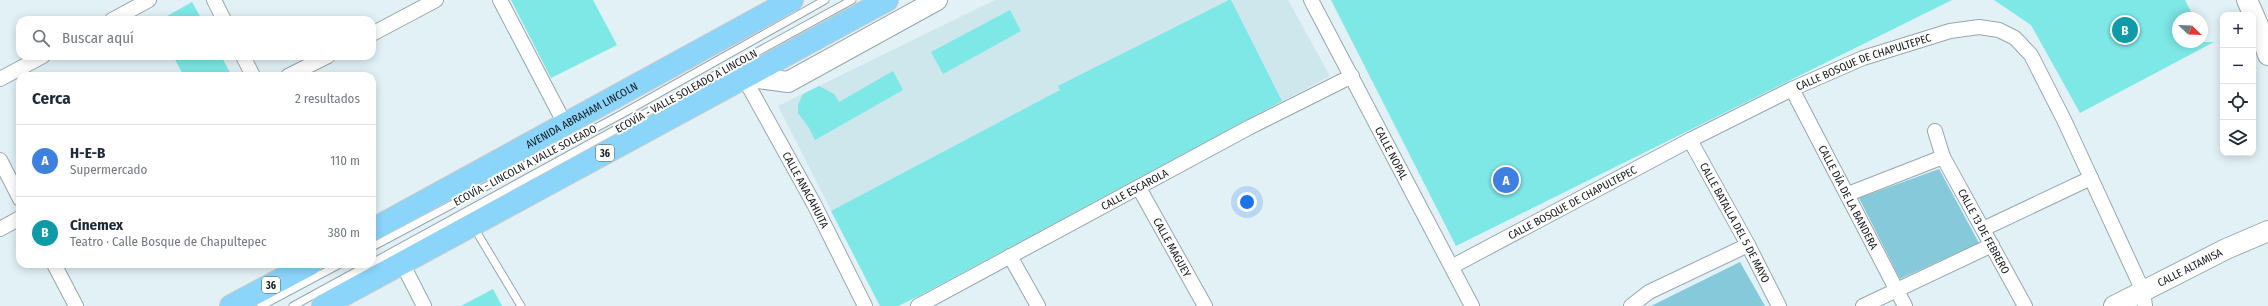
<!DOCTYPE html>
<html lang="es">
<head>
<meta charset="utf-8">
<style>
  :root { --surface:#fff; --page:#f2f2f3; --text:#1f2937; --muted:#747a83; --line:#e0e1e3; --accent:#111827 }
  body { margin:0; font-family:"Fira Sans Condensed",sans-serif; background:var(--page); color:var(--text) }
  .controls { position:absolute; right:12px; top:12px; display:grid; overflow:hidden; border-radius:8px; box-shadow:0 2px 10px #0003 }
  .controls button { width:36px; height:36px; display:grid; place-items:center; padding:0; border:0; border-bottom:1px solid var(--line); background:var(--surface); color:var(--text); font:20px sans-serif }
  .compass { position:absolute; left:2172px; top:12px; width:36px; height:36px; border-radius:50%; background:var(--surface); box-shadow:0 2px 10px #0003; rotate:113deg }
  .you { position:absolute; left:1247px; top:202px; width:14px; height:14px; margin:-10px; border:3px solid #fff; border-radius:50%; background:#1a73e8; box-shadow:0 0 0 6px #1a73e833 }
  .badge { display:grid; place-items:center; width:26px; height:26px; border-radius:50%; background:var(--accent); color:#fff; font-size:13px; font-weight:700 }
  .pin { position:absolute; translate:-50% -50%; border:2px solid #fff; box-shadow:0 1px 4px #0006 }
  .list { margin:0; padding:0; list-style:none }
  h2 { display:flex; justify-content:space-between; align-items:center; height:52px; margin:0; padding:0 16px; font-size:17px }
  h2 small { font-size:13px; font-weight:400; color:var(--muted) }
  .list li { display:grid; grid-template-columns:26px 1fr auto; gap:12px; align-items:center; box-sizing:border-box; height:72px; padding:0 16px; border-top:1px solid var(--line) }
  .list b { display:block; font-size:15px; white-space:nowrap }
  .list p { margin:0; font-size:13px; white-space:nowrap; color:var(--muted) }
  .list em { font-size:13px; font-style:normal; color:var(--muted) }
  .icon { flex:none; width:22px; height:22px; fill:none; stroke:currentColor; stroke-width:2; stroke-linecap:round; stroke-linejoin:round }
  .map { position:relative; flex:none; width:2268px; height:306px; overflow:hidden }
  .search { position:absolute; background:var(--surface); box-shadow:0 2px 10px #0003; left:16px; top:16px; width:360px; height:44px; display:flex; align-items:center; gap:10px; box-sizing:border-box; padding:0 14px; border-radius:12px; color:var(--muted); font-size:15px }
  .panel { position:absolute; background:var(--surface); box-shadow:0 2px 10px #0003; left:16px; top:72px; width:360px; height:196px; border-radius:12px }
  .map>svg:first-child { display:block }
</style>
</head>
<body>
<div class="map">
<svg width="2268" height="306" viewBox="0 0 2268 306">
  <rect width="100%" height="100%" fill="#e1f1f6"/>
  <path fill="#cde7ed" d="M995 0H1288L1330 76 897 306H880L778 106Z"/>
  <g fill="#85c9da">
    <path d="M1939 169 1979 243 1900 279 1859 198Z"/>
    <path d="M1740 262 1765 306H1651Z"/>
  </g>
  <g fill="#7de8e6">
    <path d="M511 0H593L617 45 551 78Z"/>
    <path d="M1229 0H1231L1282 101 921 295 898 306H880L831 211 1060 90 1058 86Z"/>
    <path d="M1331 0H1952L1456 246Z"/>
    <path d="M1994 0H2185L2194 18H2178V42H2214L2080 113 2031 25Z"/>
    <path d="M192 2 202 20H160Z"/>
    <path d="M1010 10 1021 31 943 74 931 52Z"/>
    <path d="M173 56H221L232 76H184Z"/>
    <path d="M893 71 903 90 815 140 809 128 798 113V105L803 94 819 86 834 94 839 102Z"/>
    <path d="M493 289 502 306H461Z"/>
  </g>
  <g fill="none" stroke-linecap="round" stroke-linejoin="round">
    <g stroke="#98a7ab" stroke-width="9">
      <g id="lane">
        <path d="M473 226 521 306"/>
        <path d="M372 247 620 115 825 0"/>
        <path d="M372 263 852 0"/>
        <path d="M261 306 340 264"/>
        <path d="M293 306 370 264"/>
      </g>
    </g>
    <g stroke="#98a7ab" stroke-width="16">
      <g id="street">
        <path d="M214 0 224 20"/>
        <path d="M500 0 566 126"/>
        <path id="s1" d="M1311 0 1472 306"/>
        <path d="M112 20 149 0"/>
        <path d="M372 34 436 0"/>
        <path d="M243 56 253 76"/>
        <path d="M288 76 328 56"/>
        <path id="s2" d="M743 76 814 204 865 306"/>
        <path d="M0 79 43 56"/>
        <path id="s3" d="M1792 89 1905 306"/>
        <path id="s4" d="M1935 131 1943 157 2025 306"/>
        <path id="s5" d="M1690 140 1748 245 1779 306"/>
        <path d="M0 160 20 199"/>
        <path id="s6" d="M1139 188 1205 306"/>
        <path d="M1848 194 1943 157"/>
        <path d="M0 229 20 218"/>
        <path d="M1983 229 2091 178"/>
        <path d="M1010 256 1038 306"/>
        <path d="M402 263 424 306"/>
        <path d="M54 264 76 306"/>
        <path id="s7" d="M1453 266 1690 140 1792 89 1863 58 1950 31 1979 27 1999 30 2015 38 2031 55 2065 122 2143 291 2145 306"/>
        <path id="s8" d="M918 306 1250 127 1352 76"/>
        <path d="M1631 306 1649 292 1748 245"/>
        <path d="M1863 306 1992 245"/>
      </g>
    </g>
    <g stroke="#98a7ab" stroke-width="22">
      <g id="secondary">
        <path d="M2247 0 2259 27 2268 55"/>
        <path d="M743 76 788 82 937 0"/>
        <path id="s9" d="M2114 306 2226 249 2268 231"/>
      </g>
    </g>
    <g stroke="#cbcccd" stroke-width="24">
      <g id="primary">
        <path id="s10" d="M372 230 792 0"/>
        <path d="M231 306 310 264"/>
        <path d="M323 306 887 0"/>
      </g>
    </g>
    <use href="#lane" stroke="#fff" stroke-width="7"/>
    <use href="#street" stroke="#fff" stroke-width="14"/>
    <use href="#secondary" stroke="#fff" stroke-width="20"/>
    <use href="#primary" stroke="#8bd4fa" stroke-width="22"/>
  </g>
  <g text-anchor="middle" stroke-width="4" stroke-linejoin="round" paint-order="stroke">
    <g fill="#fff" stroke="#595d5f" stroke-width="1">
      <rect x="596" y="145" width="18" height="16" rx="3"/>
      <rect x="262" y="277" width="18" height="16" rx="3"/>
    </g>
    <g font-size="10" font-weight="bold" fill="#12181a">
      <text x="605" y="157">36</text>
      <text x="271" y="289">36</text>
    </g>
    <g font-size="11" fill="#12181a" stroke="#fff">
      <text dy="4" stroke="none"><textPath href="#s7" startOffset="459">CALLE BOSQUE DE CHAPULTEPEC</textPath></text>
      <text transform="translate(686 91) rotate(-29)" y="4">ECOVÍA - VALLE SOLEADO A LINCOLN</text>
      <text dy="4" stroke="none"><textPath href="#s10" startOffset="239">AVENIDA ABRAHAM LINCOLN</textPath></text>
      <text dy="4" stroke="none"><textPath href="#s1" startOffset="173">CALLE NOPAL</textPath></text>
      <text transform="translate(525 165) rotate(-28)" y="4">ECOVÍA - LINCOLN A VALLE SOLEADO</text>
      <text dy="4" stroke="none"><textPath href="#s2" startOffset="130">CALLE ANACAHUITA</textPath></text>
      <text dy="4" stroke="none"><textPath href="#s8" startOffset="246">CALLE ESCAROLA</textPath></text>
      <text dy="4" stroke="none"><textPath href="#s3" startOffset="122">CALLE DÍA DE LA BANDERA</textPath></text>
      <text dy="4" stroke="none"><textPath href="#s7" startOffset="135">CALLE BOSQUE DE CHAPULTEPEC</textPath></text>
      <text dy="4" stroke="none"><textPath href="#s5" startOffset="94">CALLE BATALLA DEL 5 DE MAYO</textPath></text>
      <text dy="4" stroke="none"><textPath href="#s4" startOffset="112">CALLE 13 DE FEBRERO</textPath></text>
      <text dy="4" stroke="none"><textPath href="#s6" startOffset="68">CALLE MAGUEY</textPath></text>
      <text dy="4" stroke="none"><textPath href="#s9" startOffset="85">CALLE ALTAMISA</textPath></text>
    </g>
  </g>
</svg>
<div class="controls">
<button>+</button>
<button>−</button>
<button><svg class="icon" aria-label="locate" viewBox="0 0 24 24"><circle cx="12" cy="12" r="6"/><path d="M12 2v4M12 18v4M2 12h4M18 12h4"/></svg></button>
<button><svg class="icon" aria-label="layers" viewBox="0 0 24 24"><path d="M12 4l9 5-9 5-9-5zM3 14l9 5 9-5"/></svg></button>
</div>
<svg class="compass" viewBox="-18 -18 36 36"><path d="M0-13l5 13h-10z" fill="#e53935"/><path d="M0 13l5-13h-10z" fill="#747a83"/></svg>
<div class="you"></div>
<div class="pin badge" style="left:1506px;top:180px;background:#3f7fe0">A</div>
<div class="pin badge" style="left:2125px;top:30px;background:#0f9aa8">B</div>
<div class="search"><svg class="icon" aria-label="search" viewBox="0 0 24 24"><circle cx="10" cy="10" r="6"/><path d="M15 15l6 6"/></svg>Buscar aquí</div>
<section class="panel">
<h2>Cerca<small>2 resultados</small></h2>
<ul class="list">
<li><span class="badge" style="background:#3f7fe0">A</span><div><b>H-E-B</b><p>Supermercado</p></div><em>110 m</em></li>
<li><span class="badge" style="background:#0f9aa8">B</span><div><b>Cinemex</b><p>Teatro · Calle Bosque de Chapultepec</p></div><em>380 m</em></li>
</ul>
</section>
</div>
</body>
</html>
